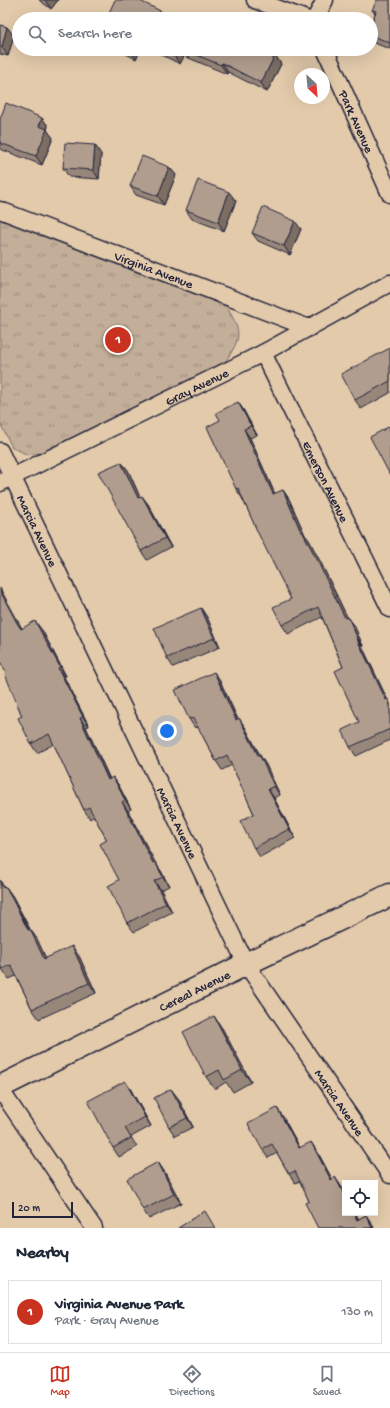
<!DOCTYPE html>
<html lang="en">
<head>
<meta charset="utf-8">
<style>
  :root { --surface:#fff; --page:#f2f2f3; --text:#1f2937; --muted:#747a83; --line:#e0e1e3; --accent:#c8321e }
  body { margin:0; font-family:"Gochi Hand",sans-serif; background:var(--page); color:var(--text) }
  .controls { position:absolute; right:12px; bottom:12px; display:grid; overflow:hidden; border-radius:0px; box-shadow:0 4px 16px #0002 }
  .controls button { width:36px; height:36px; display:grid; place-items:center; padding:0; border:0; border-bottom:1px solid var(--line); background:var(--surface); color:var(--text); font:20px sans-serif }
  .compass { position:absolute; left:294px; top:68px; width:36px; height:36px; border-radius:50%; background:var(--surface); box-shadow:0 4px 16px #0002; rotate:154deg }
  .scale { position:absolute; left:12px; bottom:10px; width:61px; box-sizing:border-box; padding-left:4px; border:2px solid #22223b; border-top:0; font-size:11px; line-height:14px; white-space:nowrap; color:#22223b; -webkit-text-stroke:3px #e2caab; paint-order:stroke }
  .you { position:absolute; left:167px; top:731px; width:14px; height:14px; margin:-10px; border:3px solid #fff; border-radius:50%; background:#1a73e8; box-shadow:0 0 0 6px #1a73e833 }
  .badge { display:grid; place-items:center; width:26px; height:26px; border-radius:50%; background:var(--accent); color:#fff; font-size:13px; font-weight:700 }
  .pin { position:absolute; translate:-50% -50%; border:2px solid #fff; box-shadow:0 1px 4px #0006 }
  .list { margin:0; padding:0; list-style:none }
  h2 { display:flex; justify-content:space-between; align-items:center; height:52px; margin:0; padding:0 16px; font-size:17px }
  h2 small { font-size:13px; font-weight:400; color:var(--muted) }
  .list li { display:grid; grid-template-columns:26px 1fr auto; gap:12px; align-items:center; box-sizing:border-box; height:64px; margin:0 8px 8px; padding:0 8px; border:1px solid var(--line); border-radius:0px }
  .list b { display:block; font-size:15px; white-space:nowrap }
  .list p { margin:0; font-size:13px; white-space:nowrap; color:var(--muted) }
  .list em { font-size:13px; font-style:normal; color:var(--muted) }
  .icon { flex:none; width:22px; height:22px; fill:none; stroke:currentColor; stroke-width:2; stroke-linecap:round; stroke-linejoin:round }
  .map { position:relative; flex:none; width:390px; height:1228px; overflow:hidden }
  .search { position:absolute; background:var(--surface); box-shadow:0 4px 16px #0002; left:12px; right:12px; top:12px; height:44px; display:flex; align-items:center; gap:10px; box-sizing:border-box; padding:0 14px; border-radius:22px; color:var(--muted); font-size:15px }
  .sheet { height:124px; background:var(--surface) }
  nav { display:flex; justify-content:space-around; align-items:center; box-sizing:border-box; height:56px; border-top:1px solid var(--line); background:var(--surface); font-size:11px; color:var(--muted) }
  nav a { display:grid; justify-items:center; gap:2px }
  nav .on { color:var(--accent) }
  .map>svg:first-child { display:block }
</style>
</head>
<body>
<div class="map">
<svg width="390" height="1228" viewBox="0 0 390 1228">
  <defs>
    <pattern id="park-tufts" width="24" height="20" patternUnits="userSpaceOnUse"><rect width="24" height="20" fill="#c3af99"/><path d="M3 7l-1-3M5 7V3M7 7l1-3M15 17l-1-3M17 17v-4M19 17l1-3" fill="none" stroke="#9e8e7e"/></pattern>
  </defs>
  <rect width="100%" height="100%" fill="#e2caab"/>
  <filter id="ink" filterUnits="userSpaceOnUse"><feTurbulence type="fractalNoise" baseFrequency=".025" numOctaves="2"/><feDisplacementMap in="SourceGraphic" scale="8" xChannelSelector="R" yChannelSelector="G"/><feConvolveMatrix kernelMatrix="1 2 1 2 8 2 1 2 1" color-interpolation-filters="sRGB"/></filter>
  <g filter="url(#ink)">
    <path fill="url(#park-tufts)" stroke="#72686a" d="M0 220 226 306C242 332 242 337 225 362L40 453 28 455 12 447 0 423Z"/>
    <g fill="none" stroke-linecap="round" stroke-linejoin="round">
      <g stroke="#22223b" stroke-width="19">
        <g id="street">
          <path d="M255 0 306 19"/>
          <path d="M315 19 325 0"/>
          <path id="s1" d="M325 49 390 194"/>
          <path id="s2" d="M0 210 309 328"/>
          <path id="s3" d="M263 353 390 609"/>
          <path id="s4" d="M0 451 246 964 390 1175"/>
          <path id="s5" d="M0 483 263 353 390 283"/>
          <path d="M0 1089 94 1228"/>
        </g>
      </g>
      <g stroke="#22223b" stroke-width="25">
        <g id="secondary">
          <path id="s6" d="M0 1087 246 964 390 895"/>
        </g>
      </g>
      <use href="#street" stroke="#e2caab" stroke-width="16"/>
      <use href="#secondary" stroke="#e2caab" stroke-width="22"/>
    </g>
    <g fill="#97877a" stroke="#22223b">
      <path d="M39 0H58L51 9Z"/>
      <path d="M390 0V49L374 43 371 38V25L375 14 372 10Z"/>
      <path d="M0 25 7 27 14 36 8 56 0 54Z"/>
      <path d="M117 49H141L136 59 118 50Z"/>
      <path d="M150 49H263L275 55 281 64 267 92 228 72 227 74 184 56 180 64Z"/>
      <path d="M42 118 48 126 47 130 53 138 42 165 0 149V119Z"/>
      <path d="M101 154 99 179 69 177 63 168Z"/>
      <path d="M169 167 176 175 164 205 136 195 130 186Z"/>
      <path d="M236 201 224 231 192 219 186 210Z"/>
      <path d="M301 229 290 255 258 241 252 233Z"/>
      <path d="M390 348V393L361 409 355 400Z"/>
      <path d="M238 402 244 411 257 435 250 438 275 494 283 490 289 499 305 535 309 540 322 565 347 617H348L354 625 363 646H362L387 699 390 703V740L356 756 350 747 359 722 343 667 322 617 288 634 282 625 291 599 242 498 236 489Z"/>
      <path d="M121 462 128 470 140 497 148 504 171 547 147 560 141 551Z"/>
      <path d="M207 617 220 647 173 667 167 658Z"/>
      <path d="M22 629 42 630 66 676 64 677 89 726 86 727 110 779 113 777 119 786 131 809 128 811 155 862 161 871 169 886 161 890 172 912 134 932 127 923 119 880 107 840 94 816 90 819 84 810 54 744 37 753 31 744 22 716 6 673Z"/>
      <path d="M220 681 238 719 245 727 261 757 266 765 280 795 274 798 295 838 260 857 254 848V814L232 765 222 770 216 761 198 727 195 728 189 719Z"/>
      <path d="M6 887 13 897 30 929 37 939 46 959 79 956 96 993 39 1019 32 1009 16 976 9 979 2 969 4 888Z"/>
      <path d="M222 1028 251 1082 233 1092 226 1082 215 1089 206 1077Z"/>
      <path d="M125 1081 131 1090 151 1126 131 1137 137 1147 119 1157 113 1148Z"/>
      <path d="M178 1098 193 1127 175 1136 169 1127Z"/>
      <path d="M277 1108 283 1117 300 1148 317 1151 332 1179 341 1186 345 1193V1213H355L359 1219 366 1215 374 1228H318L309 1201 300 1181 295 1183 289 1174 277 1153 268 1158 262 1149Z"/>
      <path d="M164 1171 181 1203 149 1219 143 1210Z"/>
    </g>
    <g fill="#7b6e63" stroke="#22223b">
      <path d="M45 0H58L51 9Z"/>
      <path d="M7 27 14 36 8 56 2 47Z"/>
      <path d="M130 49H141L136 59 130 50Z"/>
      <path d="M177 49H179L184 56 180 64 174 56Z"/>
      <path d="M275 55 281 64 267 92 261 83Z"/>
      <path d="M222 63 228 72 227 74 221 65Z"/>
      <path d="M42 118 48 126 47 130 53 138 42 165 36 156 39 126Z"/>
      <path d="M95 145 101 154 99 179 93 170Z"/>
      <path d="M169 167 176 175 164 205 158 196Z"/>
      <path d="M229 192 236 201 224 231 218 222Z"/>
      <path d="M295 221 301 229 290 255 284 246Z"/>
      <path d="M238 402 244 411 257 435 251 426Z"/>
      <path d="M244 429 250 438 279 503 273 494Z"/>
      <path d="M121 462 128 470 144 506 138 498Z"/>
      <path d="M283 490 289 499 305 535 309 540 322 565 352 627 345 618 301 532Z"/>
      <path d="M142 496 148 504 171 547 165 538Z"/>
      <path d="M0 588 24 632 17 623 0 591Z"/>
      <path d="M201 608 207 617 220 647 214 638Z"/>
      <path d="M348 617 354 625 363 646 357 637Z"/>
      <path d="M35 621 42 630 66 676 60 667Z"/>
      <path d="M356 637 362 646 390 705 386 700Z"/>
      <path d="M58 668 64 677 89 726 83 717Z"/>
      <path d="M214 672 220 681 242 729 236 720Z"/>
      <path d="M80 718 86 727 114 789 108 780Z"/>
      <path d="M239 718 245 727 261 757 266 765 280 795 274 786Z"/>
      <path d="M113 777 119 786 131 809 125 800Z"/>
      <path d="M268 789 274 798 295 838 289 829Z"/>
      <path d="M122 802 128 811 160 872 153 863Z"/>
      <path d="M155 862 161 871 169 886 163 877Z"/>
      <path d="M0 880 10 898 3 888 0 883Z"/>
      <path d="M154 881 161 890 172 912 166 903Z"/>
      <path d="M6 887 13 897 31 932 30 929 37 939 51 969 44 959Z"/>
      <path d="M72 946 79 956 96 993 89 983Z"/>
      <path d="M214 1016 222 1028 251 1082 242 1070Z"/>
      <path d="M125 1081 131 1090 151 1126 145 1117Z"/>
      <path d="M171 1089 178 1098 193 1127 187 1118Z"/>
      <path d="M277 1108 283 1117 305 1157 299 1148Z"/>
      <path d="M311 1142 317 1151 337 1188 331 1180Z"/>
      <path d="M158 1162 164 1171 181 1203 174 1194Z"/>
      <path d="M335 1177 341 1186 345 1193V1196Z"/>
      <path d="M354 1213H355L363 1228 357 1220Z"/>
      <path d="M366 1215 372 1224 374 1228H372Z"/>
    </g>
    <g fill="#b09d8e" stroke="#22223b">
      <path d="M115 0H138L177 19H106Z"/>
      <path d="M377 0H390V43L371 35V25L376 11 372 10Z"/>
      <path d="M0 25 7 27 2 47 0 46Z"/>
      <path d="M161 49H177L174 56Z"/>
      <path d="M182 49H263L275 55 261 83 222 63 221 65Z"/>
      <path d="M6 103 42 118 39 126 47 129 36 156 0 143V119Z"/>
      <path d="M65 143 95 145 93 170 63 168Z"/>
      <path d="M142 156 169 167 158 196 130 186Z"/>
      <path d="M198 180 229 192 218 222 186 210Z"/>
      <path d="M263 207 295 221 284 246 252 233Z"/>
      <path d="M390 348V381L355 400 341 374Z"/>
      <path d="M238 402 251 426 244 429 273 494 283 490 301 532 302 531 315 556 345 618 348 617 357 637H356L386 700 388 699 390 705V729L350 747 342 730 359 722 335 671 343 667 318 607 282 625 273 607 291 599 258 533 238 488 236 489 207 427 220 420 216 413Z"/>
      <path d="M390 426V475L370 437Z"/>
      <path d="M121 462 138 498 142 496 165 538 141 551 98 472Z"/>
      <path d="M0 591 17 623 21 629 35 621 60 667 58 668 83 717 80 718 108 780 113 777 125 800 122 802 153 863 155 862 163 877 154 881 166 903 127 923 108 886 119 880 100 844 107 840 89 807 84 810 49 734 31 744 18 718 22 716 5 674 6 673 0 661Z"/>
      <path d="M201 608 214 638 167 658 154 628Z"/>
      <path d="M214 672 236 720 239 718 259 757 260 756 274 786 268 789 289 829 254 848 240 821 254 814 227 755 216 761 193 718 189 719 175 690Z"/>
      <path d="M0 883 3 888 6 887 28 930 30 929 44 959 72 946 89 983 32 1009 11 965 2 969 0 964Z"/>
      <path d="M214 1016 242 1070 224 1080 219 1070 206 1077 183 1032Z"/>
      <path d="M125 1081 145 1117 125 1128 131 1138 113 1148 88 1101Z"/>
      <path d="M171 1089 187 1118 169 1127 154 1098Z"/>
      <path d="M277 1108 299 1148 311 1142 331 1180 335 1177 345 1196V1213H354L357 1220 366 1215 372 1228H318L305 1203 309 1201 295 1171 289 1174 272 1144 262 1149 248 1124Z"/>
      <path d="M158 1162 174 1194 143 1210 127 1179Z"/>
      <path d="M205 1211 215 1228H178Z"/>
    </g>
  </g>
  <g text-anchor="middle" stroke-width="3.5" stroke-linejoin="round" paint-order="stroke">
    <g font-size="13" fill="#22223b" stroke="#e2caab">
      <text dy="5" stroke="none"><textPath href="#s1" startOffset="79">Park Avenue</textPath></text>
      <text dy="5" stroke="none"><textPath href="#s2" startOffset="165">Virginia Avenue</textPath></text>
      <text dy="5" stroke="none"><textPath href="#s5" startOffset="219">Gray Avenue</textPath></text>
      <text dy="5" stroke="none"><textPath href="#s3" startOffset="143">Emerson Avenue</textPath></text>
      <text dy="5" stroke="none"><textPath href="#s4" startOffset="88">Marcia Avenue</textPath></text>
      <text dy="5" stroke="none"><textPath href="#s4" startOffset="412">Marcia Avenue</textPath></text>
      <text dy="5" stroke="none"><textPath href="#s6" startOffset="217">Cereal Avenue</textPath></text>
      <text dy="5" stroke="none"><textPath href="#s4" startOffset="736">Marcia Avenue</textPath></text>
    </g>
  </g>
</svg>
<div class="controls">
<button><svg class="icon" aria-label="locate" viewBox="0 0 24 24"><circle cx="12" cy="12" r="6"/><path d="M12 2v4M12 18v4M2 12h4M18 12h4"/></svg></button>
</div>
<svg class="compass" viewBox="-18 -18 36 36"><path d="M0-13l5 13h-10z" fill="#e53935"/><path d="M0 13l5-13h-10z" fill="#747a83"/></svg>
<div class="scale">20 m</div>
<div class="you"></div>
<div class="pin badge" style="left:118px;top:340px">1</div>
<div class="search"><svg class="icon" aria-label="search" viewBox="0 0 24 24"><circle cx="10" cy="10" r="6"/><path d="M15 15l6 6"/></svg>Search here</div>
</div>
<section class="sheet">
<h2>Nearby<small></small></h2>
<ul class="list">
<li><span class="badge">1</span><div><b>Virginia Avenue Park</b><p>Park · Gray Avenue</p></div><em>130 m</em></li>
</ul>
</section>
<nav>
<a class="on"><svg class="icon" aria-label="map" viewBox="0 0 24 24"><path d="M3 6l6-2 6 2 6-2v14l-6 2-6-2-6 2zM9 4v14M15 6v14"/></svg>Map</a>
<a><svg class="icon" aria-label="directions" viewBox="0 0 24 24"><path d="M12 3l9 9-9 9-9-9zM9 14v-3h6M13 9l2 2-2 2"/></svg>Directions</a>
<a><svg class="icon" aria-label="saved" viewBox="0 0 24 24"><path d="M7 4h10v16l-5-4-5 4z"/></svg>Saved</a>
</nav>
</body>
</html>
